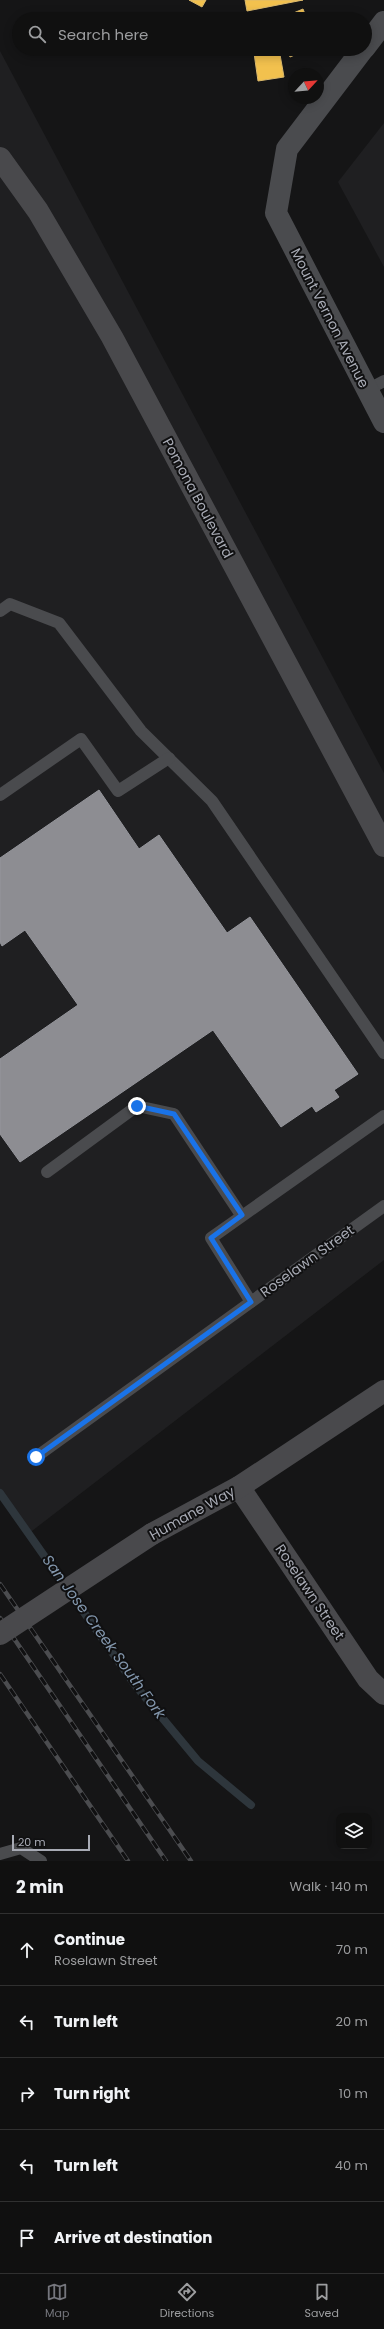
<!DOCTYPE html>
<html lang="en">
<head>
<meta charset="utf-8">
<style>
  :root { --surface:#101010; --page:#1e1e1e; --text:#f1f3f6; --muted:#9c9d9f; --line:#303030; --accent:#75767d }
  body { margin:0; font-family:Poppins,sans-serif; background:var(--page); color:var(--text) }
  .controls { position:absolute; right:12px; bottom:12px; display:grid; overflow:hidden; border-radius:8px; box-shadow:0 2px 10px #0003 }
  .controls button { width:36px; height:36px; display:grid; place-items:center; padding:0; border:0; border-bottom:1px solid var(--line); background:var(--surface); color:var(--text); font:20px sans-serif }
  .compass { position:absolute; left:288px; top:68px; width:36px; height:36px; border-radius:50%; background:var(--surface); box-shadow:0 2px 10px #0003; rotate:64deg }
  .scale { position:absolute; left:12px; bottom:10px; width:78px; box-sizing:border-box; padding-left:4px; border:2px solid #a8abb5; border-top:0; font-size:11px; line-height:14px; white-space:nowrap; color:#a8abb5; -webkit-text-stroke:3px #101011; paint-order:stroke }
  .stop { position:absolute; width:12px; height:12px; margin:-9px; border:3px solid #1a73e8; border-radius:50%; background:#fff }
  .stop.end { background:#1a73e8; border-color:#fff; box-shadow:0 1px 4px #0008 }
  .list { margin:0; padding:0; list-style:none }
  h2 { display:flex; justify-content:space-between; align-items:center; height:52px; margin:0; padding:0 16px; font-size:17px }
  h2 small { font-size:13px; font-weight:400; color:var(--muted) }
  .list li { display:grid; grid-template-columns:26px 1fr auto; gap:12px; align-items:center; box-sizing:border-box; height:72px; padding:0 16px; border-top:1px solid var(--line) }
  .list b { display:block; font-size:15px; white-space:nowrap }
  .list p { margin:0; font-size:13px; white-space:nowrap; color:var(--muted) }
  .list em { font-size:13px; font-style:normal; color:var(--muted) }
  .icon { flex:none; width:22px; height:22px; fill:none; stroke:currentColor; stroke-width:2; stroke-linecap:round; stroke-linejoin:round }
  .map { position:relative; flex:none; width:384px; height:1861px; overflow:hidden }
  .search { position:absolute; background:var(--surface); box-shadow:0 2px 10px #0003; left:12px; right:12px; top:12px; height:44px; display:flex; align-items:center; gap:10px; box-sizing:border-box; padding:0 14px; border-radius:22px; color:var(--muted); font-size:15px }
  .sheet { height:412px; background:var(--surface) }
  nav { display:flex; justify-content:space-around; align-items:center; box-sizing:border-box; height:56px; border-top:1px solid var(--line); background:var(--surface); font-size:11px; color:var(--muted) }
  nav a { display:grid; justify-items:center; gap:2px }
  nav .on { color:var(--accent) }
  .map>svg:first-child { display:block }
</style>
</head>
<body>
<div class="map">
<svg width="384" height="1861" viewBox="0 0 384 1861">
  <rect width="100%" height="100%" fill="#151516"/>
  <g fill="#1f1f21">
    <path d="M0 51 384 773V1260L28 1534 0 1493Z"/>
    <path d="M384 123V267L338 182Z"/>
  </g>
  <g fill="#f2c14e" stroke="#dcba6d">
    <path d="M189 0H206L202 7Z"/>
    <path d="M245 0H303L247 11Z"/>
    <path d="M303 9 307 19H279Z"/>
    <path d="M279 49 284 77 258 81 254 53Z"/>
    <path d="M287 49H309L290 57Z"/>
  </g>
  <path fill="#8d8d92" stroke="#95969c" d="M99 790 139 849 159 835 227 933 250 917 358 1074 334 1090 339 1097 316 1112 312 1106 281 1127 213 1030 20 1162 0 1134V1059L78 1005 25 930 2 946 0 942V858Z"/>
  <g fill="none" stroke-linecap="round" stroke-linejoin="round">
    <path stroke="#2e363c" stroke-width="8" d="M0 1493 135 1685 198 1761 251 1805"/>
    <g stroke="#4a4b4e" stroke-width="12">
      <path d="M367 390 384 381"/>
      <path d="M0 611 10 604 59 623 141 731 212 801 384 1053"/>
      <path d="M0 795 81 739 118 791 169 758"/>
      <path d="M47 1172 137 1106 174 1114 241 1215"/>
      <path d="M251 1302 211 1238 384 1116"/>
      <path d="M36 1457 384 1206"/>
      <path d="M0 1854 21 1848 41 1861"/>
    </g>
    <g stroke="#4a4b4e" stroke-width="22">
      <path d="M365 47 384 22"/>
      <path d="M363 49 287 149 276 213 384 422"/>
    </g>
    <g stroke="#49494c" stroke-width="22">
      <path d="M0 158 38 211 112 337 384 846"/>
      <path d="M239 1487 368 1679 384 1694"/>
      <path d="M152 1534 239 1487 384 1391"/>
    </g>
    <g stroke="#4b4c4f" stroke-width="4.5">
      <g id="rail">
        <path d="M0 1584 191 1861"/>
        <path d="M0 1618 166 1861"/>
        <path d="M0 1674 128 1861"/>
      </g>
    </g>
    <use href="#rail" stroke="#101011" stroke-width="3" stroke-dasharray="9" stroke-linecap="butt"/>
    <path stroke="#49494c" stroke-width="22" d="M0 1634 152 1534"/>
  </g>
  <g fill="none" stroke-linecap="round" stroke-linejoin="round">
    <path stroke="#1a73e8" stroke-width="5" d="M36 1457 251 1302 211 1238 242 1215 174 1114 137 1106"/>
  </g>
  <g text-anchor="middle" stroke-width="4" stroke-linejoin="round" paint-order="stroke">
    <g font-size="14" fill="#a8abb5" stroke="#101011">
      <text transform="translate(330 318) rotate(63)" y="5">Mount Vernon Avenue</text>
      <text transform="translate(198 498) rotate(62)" y="5">Pomona Boulevard</text>
      <text transform="translate(307 1261) rotate(-36)" y="5">Roselawn Street</text>
      <text transform="translate(192 1513) rotate(-29)" y="5">Humane Way</text>
      <text transform="translate(310 1592) rotate(56)" y="5">Roselawn Street</text>
    </g>
    <g font-size="15" font-style="italic" fill="#8397ad" stroke="#101011">
      <text transform="translate(104 1637) rotate(54)" y="5">San Jose Creek South Fork</text>
    </g>
  </g>
</svg>
<div class="controls">
<button><svg class="icon" aria-label="layers" viewBox="0 0 24 24"><path d="M12 4l9 5-9 5-9-5zM3 14l9 5 9-5"/></svg></button>
</div>
<svg class="compass" viewBox="-18 -18 36 36"><path d="M0-13l5 13h-10z" fill="#e53935"/><path d="M0 13l5-13h-10z" fill="#9c9d9f"/></svg>
<div class="scale">20 m</div>
<div class="stop" style="left:36px;top:1457px"></div>
<div class="stop end" style="left:137px;top:1106px"></div>
<div class="search"><svg class="icon" aria-label="search" viewBox="0 0 24 24"><circle cx="10" cy="10" r="6"/><path d="M15 15l6 6"/></svg>Search here</div>
</div>
<section class="sheet">
<h2>2 min<small>Walk · 140 m</small></h2>
<ul class="list">
<li><svg class="icon" aria-label="ahead" viewBox="0 0 24 24"><path d="M12 20V5M6 11l6-6 6 6"/></svg><div><b>Continue</b><p>Roselawn Street</p></div><em>70 m</em></li>
<li><svg class="icon" aria-label="left" viewBox="0 0 24 24"><path d="M17 20v-9H6M10 6l-5 5 5 5"/></svg><div><b>Turn left</b></div><em>20 m</em></li>
<li><svg class="icon" aria-label="right" viewBox="0 0 24 24"><path d="M7 20v-9h11M14 6l5 5-5 5"/></svg><div><b>Turn right</b></div><em>10 m</em></li>
<li><svg class="icon" aria-label="left" viewBox="0 0 24 24"><path d="M17 20v-9H6M10 6l-5 5 5 5"/></svg><div><b>Turn left</b></div><em>40 m</em></li>
<li><svg class="icon" aria-label="arrive" viewBox="0 0 24 24"><path d="M6 21V4h12l-3 4 3 4H6"/></svg><div><b>Arrive at destination</b></div></li>
</ul>
</section>
<nav>
<a class="on"><svg class="icon" aria-label="map" viewBox="0 0 24 24"><path d="M3 6l6-2 6 2 6-2v14l-6 2-6-2-6 2zM9 4v14M15 6v14"/></svg>Map</a>
<a><svg class="icon" aria-label="directions" viewBox="0 0 24 24"><path d="M12 3l9 9-9 9-9-9zM9 14v-3h6M13 9l2 2-2 2"/></svg>Directions</a>
<a><svg class="icon" aria-label="saved" viewBox="0 0 24 24"><path d="M7 4h10v16l-5-4-5 4z"/></svg>Saved</a>
</nav>
</body>
</html>
